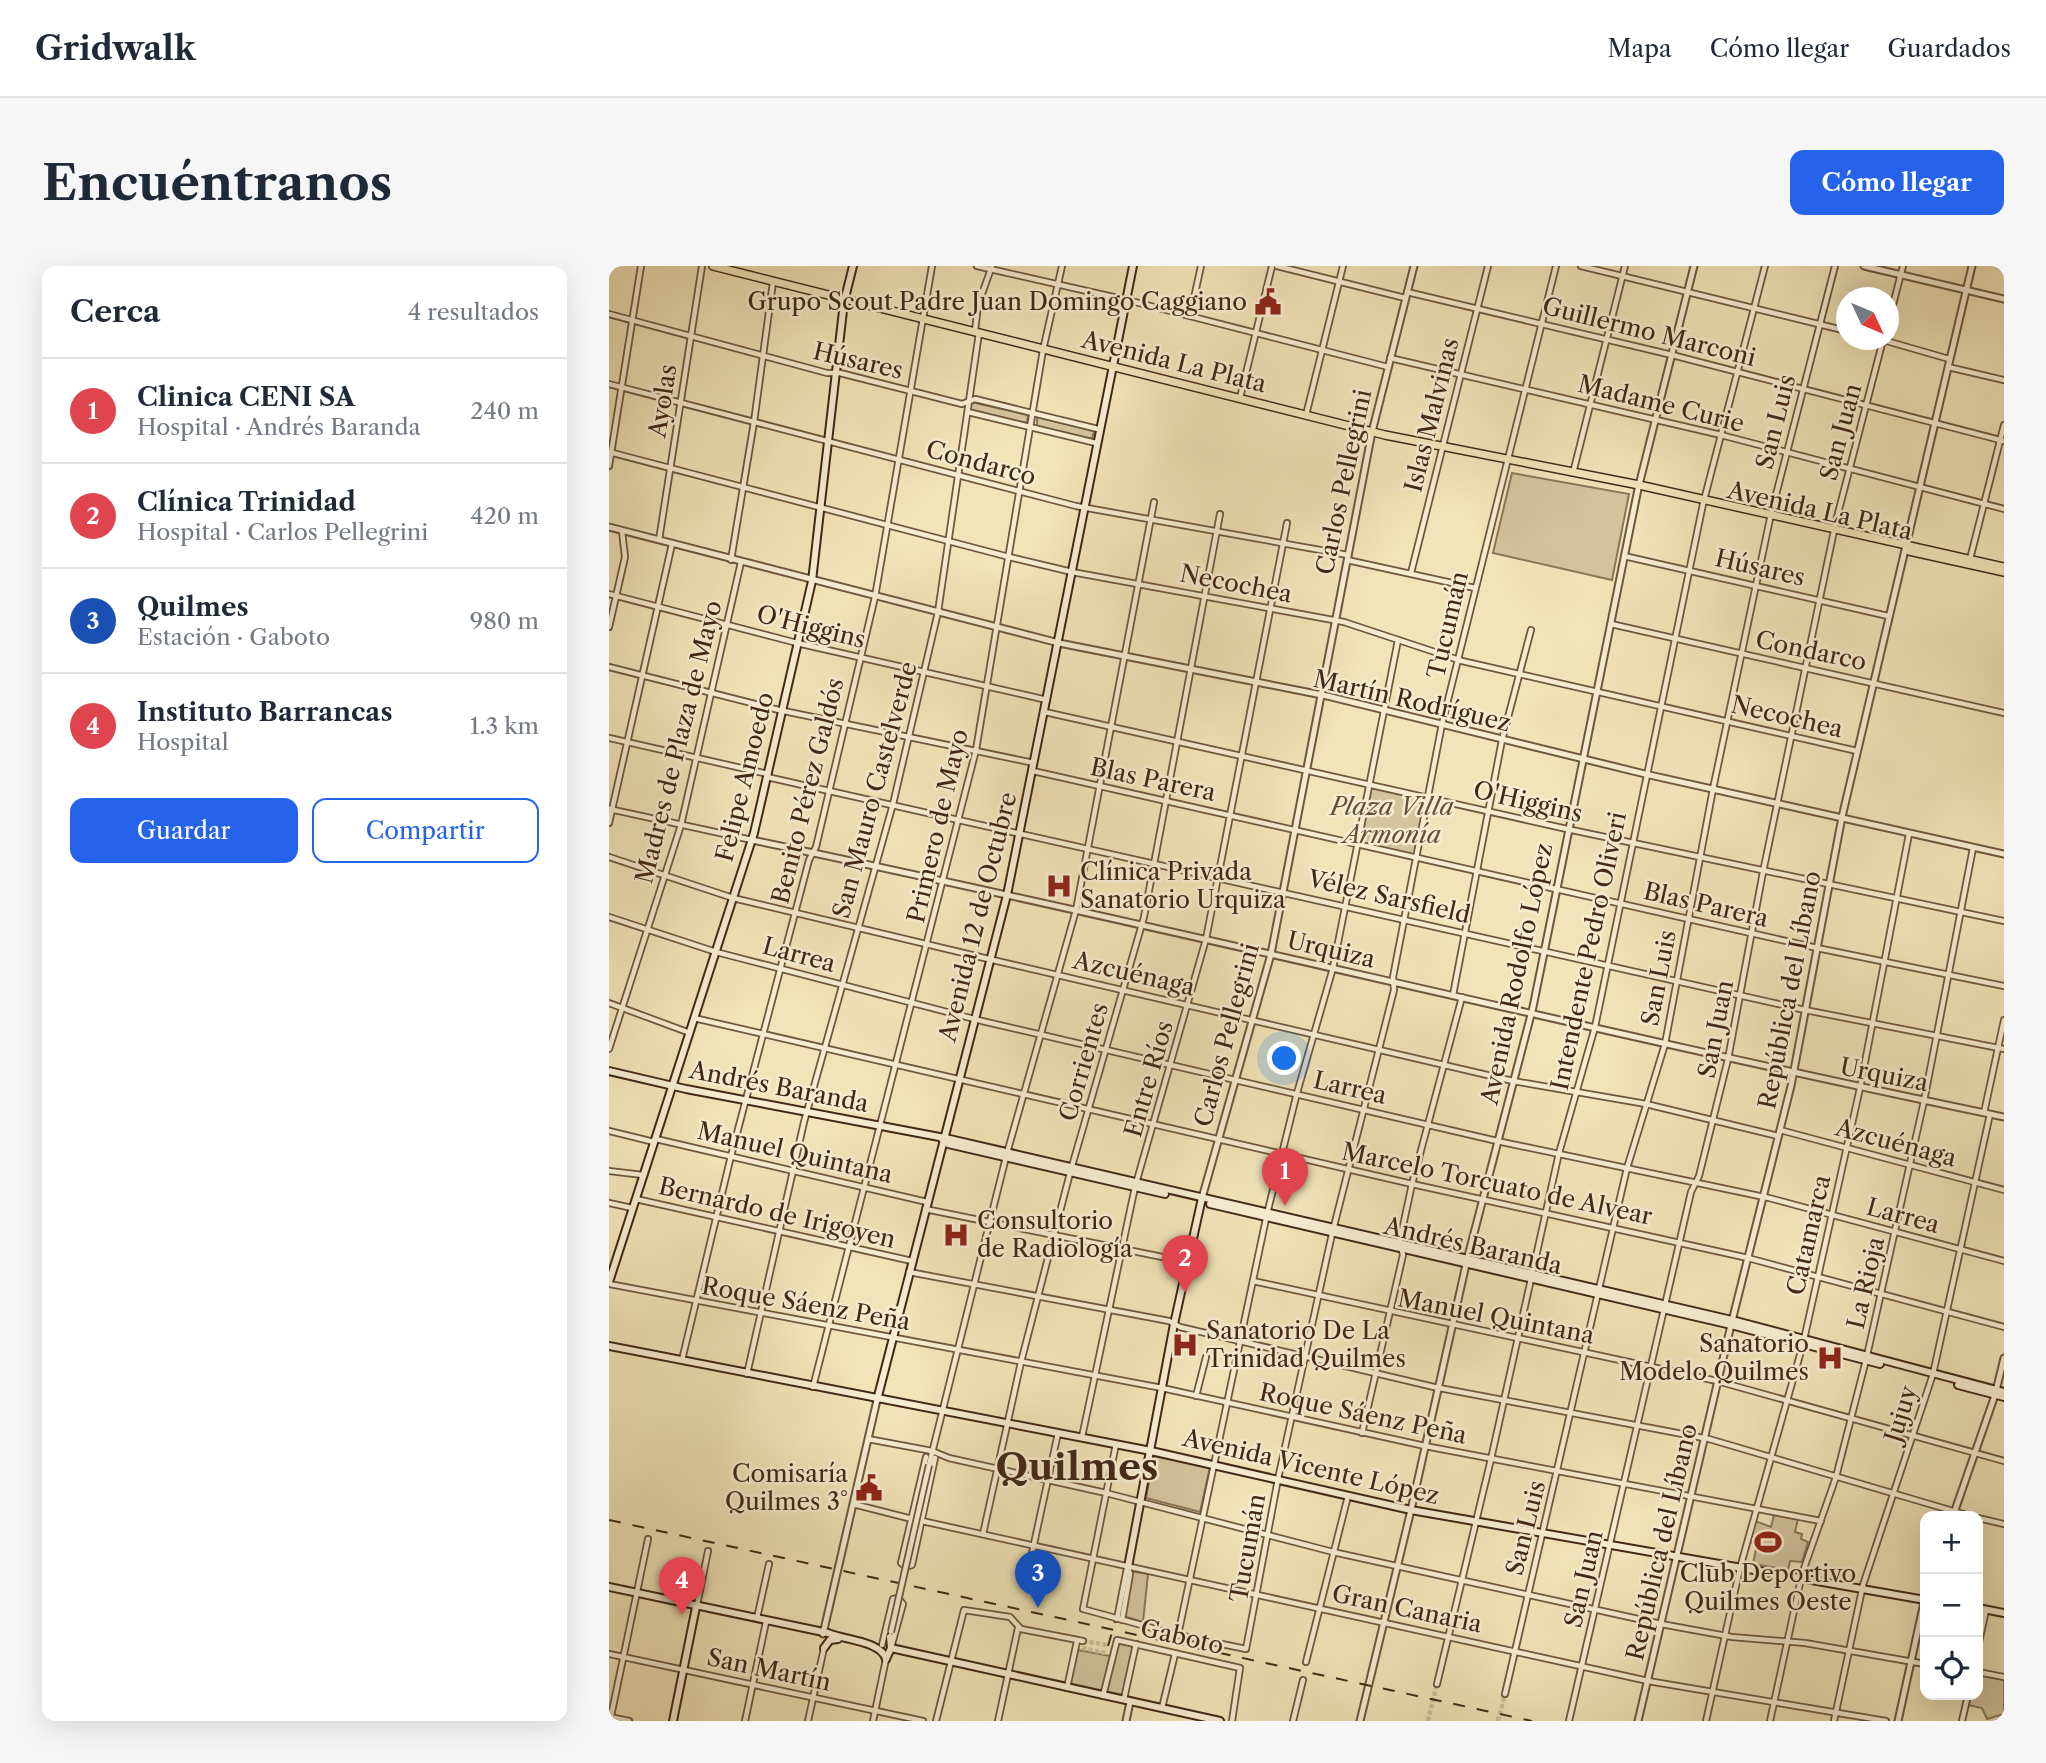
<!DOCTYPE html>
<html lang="es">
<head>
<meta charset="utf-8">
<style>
  :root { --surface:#fff; --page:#f6f6f7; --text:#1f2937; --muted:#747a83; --line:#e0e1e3; --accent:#2563eb }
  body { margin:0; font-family:"Libre Caslon Text",serif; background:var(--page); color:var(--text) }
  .controls { position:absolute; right:21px; bottom:21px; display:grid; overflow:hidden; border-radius:14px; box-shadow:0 7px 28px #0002 }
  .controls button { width:63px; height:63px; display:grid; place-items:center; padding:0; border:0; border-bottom:2px solid var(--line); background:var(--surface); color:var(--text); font:35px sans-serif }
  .compass { position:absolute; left:1227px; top:21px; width:63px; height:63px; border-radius:50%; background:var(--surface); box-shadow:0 7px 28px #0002; rotate:134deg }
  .you { position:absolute; left:676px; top:793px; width:24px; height:24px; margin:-18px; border:5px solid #fff; border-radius:50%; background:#1a73e8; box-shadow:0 0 0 10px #1a73e833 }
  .badge { display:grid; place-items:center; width:46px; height:46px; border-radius:50%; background:var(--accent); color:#fff; font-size:23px; font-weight:700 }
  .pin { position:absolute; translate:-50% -58px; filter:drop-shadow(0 2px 4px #0008) }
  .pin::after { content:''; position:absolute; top:37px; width:24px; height:21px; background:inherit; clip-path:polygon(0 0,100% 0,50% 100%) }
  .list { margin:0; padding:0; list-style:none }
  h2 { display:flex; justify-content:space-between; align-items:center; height:91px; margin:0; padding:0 28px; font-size:30px }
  h2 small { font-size:23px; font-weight:400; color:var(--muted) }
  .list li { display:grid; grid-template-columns:46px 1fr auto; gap:21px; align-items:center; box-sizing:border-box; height:105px; padding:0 28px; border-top:2px solid var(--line) }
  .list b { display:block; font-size:26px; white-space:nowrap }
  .list p { margin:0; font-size:23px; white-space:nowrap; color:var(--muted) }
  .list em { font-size:23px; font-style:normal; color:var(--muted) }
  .actions { display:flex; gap:14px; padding:21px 28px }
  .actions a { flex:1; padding:16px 0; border:2px solid var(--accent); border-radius:14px; text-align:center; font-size:24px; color:var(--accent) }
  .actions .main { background:var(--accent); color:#fff }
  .icon { flex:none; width:38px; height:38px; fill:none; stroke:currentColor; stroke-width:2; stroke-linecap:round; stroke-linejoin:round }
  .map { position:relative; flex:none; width:1395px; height:1455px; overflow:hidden; border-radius:14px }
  header { display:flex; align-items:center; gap:42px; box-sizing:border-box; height:98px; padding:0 35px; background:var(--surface); border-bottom:2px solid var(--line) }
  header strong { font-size:33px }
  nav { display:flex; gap:38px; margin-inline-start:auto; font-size:24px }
  .intro { display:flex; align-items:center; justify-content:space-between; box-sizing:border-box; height:168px; padding:0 42px }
  h1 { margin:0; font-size:49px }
  .button { padding:18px 32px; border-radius:14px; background:var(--accent); color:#fff; font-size:24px; font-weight:700 }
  main { display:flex; gap:42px; padding:0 42px }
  aside { flex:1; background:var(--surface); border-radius:14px; box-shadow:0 7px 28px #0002 }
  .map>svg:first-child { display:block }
</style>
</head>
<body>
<header>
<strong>Gridwalk</strong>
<nav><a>Mapa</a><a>Cómo llegar</a><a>Guardados</a></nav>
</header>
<div class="intro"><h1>Encuéntranos</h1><a class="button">Cómo llegar</a></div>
<main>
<aside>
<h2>Cerca<small>4 resultados</small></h2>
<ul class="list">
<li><span class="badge" style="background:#e0444e">1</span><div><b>Clinica CENI SA</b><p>Hospital · Andrés Baranda</p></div><em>240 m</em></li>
<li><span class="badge" style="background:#e0444e">2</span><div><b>Clínica Trinidad</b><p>Hospital · Carlos Pellegrini</p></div><em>420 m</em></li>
<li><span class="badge" style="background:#1a4fb4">3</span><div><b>Quilmes</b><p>Estación · Gaboto</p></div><em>980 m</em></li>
<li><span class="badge" style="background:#e0444e">4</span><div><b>Instituto Barrancas</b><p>Hospital</p></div><em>1.3 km</em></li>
</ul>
<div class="actions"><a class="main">Guardar</a><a>Compartir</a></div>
</aside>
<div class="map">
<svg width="1395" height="1455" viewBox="0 0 1395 1455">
  <rect width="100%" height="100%" fill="#f1e4b8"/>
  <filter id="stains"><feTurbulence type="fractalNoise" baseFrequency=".00286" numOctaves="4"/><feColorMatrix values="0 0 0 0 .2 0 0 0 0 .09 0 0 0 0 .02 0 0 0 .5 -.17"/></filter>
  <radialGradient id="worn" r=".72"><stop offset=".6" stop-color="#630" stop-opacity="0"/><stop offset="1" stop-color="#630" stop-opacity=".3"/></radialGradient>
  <g fill="#d3c49d" stroke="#8a765a" stroke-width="2">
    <path d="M362 136 419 149 418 157 362 144Z"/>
    <path d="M428 151 485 165 483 173 428 160Z"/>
    <path d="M903 207 1020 228 1003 314 884 287Z"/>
    <path d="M759 518 819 531 808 592 747 578Z"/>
    <path d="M545 1190 601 1201 591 1246 537 1232Z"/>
    <path d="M1165 1249 1189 1253 1186 1266 1193 1268 1192 1273 1199 1276 1193 1296 1181 1295 1179 1304 1144 1298 1148 1278 1141 1276 1146 1255 1162 1261Z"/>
    <path d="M520 1305 539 1308 534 1356 514 1350Z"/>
    <path d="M507 1376 524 1379 514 1429 498 1426Z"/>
    <path d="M469 1384 501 1390 493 1425 461 1419Z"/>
    <path d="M1369 1408 1395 1413V1448L1378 1453 1373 1442 1359 1439 1361 1429H1369Z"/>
  </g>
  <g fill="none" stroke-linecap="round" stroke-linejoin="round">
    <g stroke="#cebe98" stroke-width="4.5" stroke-dasharray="4.5 2" stroke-linecap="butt">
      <path d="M474 1375 498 1379"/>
      <path d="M473 1382 496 1387"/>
      <path d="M819 1455 828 1418"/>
      <path d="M889 1455 896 1428"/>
    </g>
    <g stroke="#6e563f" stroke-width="8">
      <g id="minor">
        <path d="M368 0 522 35 779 101"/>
        <path d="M668 0 796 32"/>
        <path d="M972 0 1238 65"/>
        <path d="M798 26 1063 89 1395 175"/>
        <path d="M0 48 218 107H231L353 138 366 133 489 163"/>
        <path d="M581 50 592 0"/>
        <path d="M1280 54 1294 0"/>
        <path d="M366 65 369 39 383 0"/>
        <path d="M1274 74 1340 93"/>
        <path d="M781 92 1112 169 1395 243"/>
        <path d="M1339 101 1395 114"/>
        <path d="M0 118 467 240 739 289"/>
        <path d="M631 132 663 0"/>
        <path d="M359 146 487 177"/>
        <path d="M697 149 734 0"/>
        <path d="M0 186 400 291 463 306 735 356 853 395 1248 485"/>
        <path d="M0 200 32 0"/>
        <path d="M964 207 1016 0"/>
        <path d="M50 274 93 0"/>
        <path d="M1015 290 1279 350"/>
        <path d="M1361 293 1395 159"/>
        <path d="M122 294 145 156 164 16"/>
        <path d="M738 294 866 322"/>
        <path d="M802 307 879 0"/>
        <path d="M0 328 188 377 438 434"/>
        <path d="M1002 358 1395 447"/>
        <path d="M0 361 16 291 13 265"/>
        <path d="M0 401 170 444 425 497"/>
        <path d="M436 446 958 563 1395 655"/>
        <path d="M0 472 159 508"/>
        <path d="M424 505 1208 682 1395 720"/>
        <path d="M158 511 1196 744 1395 783"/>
        <path d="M0 543 143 574"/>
        <path d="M0 557 63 278"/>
        <path d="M0 591 124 632 388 695 904 815 1037 838 1169 870"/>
        <path d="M0 651 107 686 373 755 888 875 1160 932 1395 995"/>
        <path d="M844 729 893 474 922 364"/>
        <path d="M0 737 81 767"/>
        <path d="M85 752 803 918 1139 992 1395 1061"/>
        <path d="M0 783 72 559 132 296"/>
        <path d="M1375 847 1395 754"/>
        <path d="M1171 864 1395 924"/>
        <path d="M0 865 45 876"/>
        <path d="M47 873 318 936"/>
        <path d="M0 905 34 909"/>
        <path d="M27 933 303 995"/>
        <path d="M0 937 23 942"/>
        <path d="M316 943 578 996"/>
        <path d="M300 1006 560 1055 571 1061 825 1121 1100 1173 1361 1250"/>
        <path d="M644 1015 1108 1115 1395 1195"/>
        <path d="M0 1018 553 1122 816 1180 1212 1255"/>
        <path d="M73 1094 122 890 200 594 207 581 266 331 323 0"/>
        <path d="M138 1108 195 856 284 538 329 346 370 67"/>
        <path d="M204 1121 367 484 434 84 453 0"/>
        <path d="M587 1130 597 1091"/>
        <path d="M753 1167 794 989 791 974 803 918 853 731"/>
        <path d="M473 1171 526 921 597 673 678 257"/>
        <path d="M259 1173 323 1185 340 1192 497 1227 724 1286 1052 1358 1123 1371 1196 1377 1316 1398"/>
        <path d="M507 1178 474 1343 569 1369 637 1383 669 1213 723 968 785 724 784 711 833 458 947 0"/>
        <path d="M317 1191 292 1297 297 1301 303 1299 326 1192"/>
        <path d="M320 1199 398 887 467 644 545 236"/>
        <path d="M244 1238 303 1253"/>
        <path d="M1369 1252 1395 1258"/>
        <path d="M313 1255 1039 1415 1277 1455"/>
        <path d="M374 1268 412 1096 461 907 535 651 611 248"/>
        <path d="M420 1301 449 1167"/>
        <path d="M88 1339 99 1285"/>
        <path d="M148 1352 160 1298"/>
        <path d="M508 1353 518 1302"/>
        <path d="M513 1354 521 1308 519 1302"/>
        <path d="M569 1369 658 948 688 827 724 702 789 374"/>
        <path d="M273 1379 284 1333 289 1332 294 1338 282 1382"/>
        <path d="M1369 1381 1377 1344"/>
        <path d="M0 1388 314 1455"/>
        <path d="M697 1396 739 1230"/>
        <path d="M1369 1406 1395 1411"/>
        <path d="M828 1418 882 1193 950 887 986 761 1094 238 1156 0"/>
        <path d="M458 1422 468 1375"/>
        <path d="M896 1428 1018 902 1056 778 1104 523 1162 248 1226 0"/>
        <path d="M494 1430 508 1374 631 1402 623 1455"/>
        <path d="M515 1433 527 1378"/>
        <path d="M553 1442 566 1388"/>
        <path d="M1 1451 20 1455"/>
        <path d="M1 1455 39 1273"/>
        <path d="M136 1455 157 1356"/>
        <path d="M199 1455 215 1382"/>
        <path d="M264 1455 277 1393"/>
        <path d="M327 1455 355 1344 401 1351 412 1363 474 1375"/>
        <path d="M389 1455 409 1362"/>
        <path d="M684 1455 694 1414"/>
        <path d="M960 1455 1082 926 1090 910 1119 793 1154 606 1227 255 1274 74"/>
        <path d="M1097 1455 1131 1302 1194 1078 1251 822 1300 568"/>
        <path d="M1161 1455 1193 1308 1227 1211 1257 1094 1315 835 1364 582"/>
        <path d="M1225 1455 1254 1319 1324 1108 1381 848"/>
        <path d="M1353 1455 1359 1429"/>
      </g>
    </g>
    <g stroke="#6e563f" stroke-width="9">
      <g id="tertiary">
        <path d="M1255 0 1395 33"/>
        <path d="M0 261 450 377 718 430 1036 508 1395 588"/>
        <path d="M143 574C561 661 976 764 1395 851"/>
        <path d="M593 932 662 688 763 166 805 0"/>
        <path d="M1344 1250 1386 1129 1395 1092"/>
        <path d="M214 1368 268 1134"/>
        <path d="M517 1455 521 1436"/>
        <path d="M751 1455 802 1244 858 994 924 741 1029 223 1085 0"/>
        <path d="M1029 1455 1122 1059 1182 820 1233 551 1363 0"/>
        <path d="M1289 1455 1316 1332"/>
      </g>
    </g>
    <g stroke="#422717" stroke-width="10">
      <g id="secondary">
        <path d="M0 805 77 823 341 873 1123 1054 1395 1126"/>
        <path d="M333 873 339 878 556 928"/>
        <path d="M601 938 1122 1059 1271 1098"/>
        <path d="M0 1016 145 567 203 315 235 36 244 0"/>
        <path d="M0 1080 542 1185 802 1244 1316 1334"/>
        <path d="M1349 1119 1395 1131"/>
        <path d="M268 1134 398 629 524 0"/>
        <path d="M519 1301 565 1058 593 932"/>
        <path d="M0 1321 219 1367C235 1374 272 1375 277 1393"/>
        <path d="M1369 1342 1395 1347"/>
        <path d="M215 1382 221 1374 229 1373"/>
        <path d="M282 1382 611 1455"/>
        <path d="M277 1393 282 1382 281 1371"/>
        <path d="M64 1455 87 1341"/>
      </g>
    </g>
    <g stroke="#422717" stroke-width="10">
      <g id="primary">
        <path d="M104 0 776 169 1030 219 1395 301"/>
        <path d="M1300 285 1395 306"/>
      </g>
    </g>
    <use href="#minor" stroke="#f6edd1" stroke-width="4.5"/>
    <use href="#tertiary" stroke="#f6edd1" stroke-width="5"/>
    <use href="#secondary" stroke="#f6edd1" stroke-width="6"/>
    <use href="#primary" stroke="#f1e4b8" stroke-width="7"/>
    <g stroke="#422717" stroke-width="2" stroke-dasharray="12 12" stroke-linecap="butt">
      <path d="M0 1254 923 1455"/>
      <path d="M499 1380 506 1356"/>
      <path d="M1386 1455 1395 1452"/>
    </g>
    <g stroke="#6e563f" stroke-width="8" stroke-linecap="butt">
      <path id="minor-bridge" d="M282 1366 320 1199"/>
    </g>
    <use href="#minor-bridge" stroke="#f6edd1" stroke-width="4.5"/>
  </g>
  <defs>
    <g id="civic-bare" transform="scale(2.1)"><path d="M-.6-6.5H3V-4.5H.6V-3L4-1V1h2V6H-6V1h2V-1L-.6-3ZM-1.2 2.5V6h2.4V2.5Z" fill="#8f2418" stroke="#f6edd1" stroke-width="2.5" paint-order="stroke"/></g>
    <g id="hospital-bare" transform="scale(2.1)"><path d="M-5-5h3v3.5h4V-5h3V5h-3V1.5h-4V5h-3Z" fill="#8f2418" stroke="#f6edd1" stroke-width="2.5" paint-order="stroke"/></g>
    <g id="stadium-bare" transform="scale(2.1)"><path d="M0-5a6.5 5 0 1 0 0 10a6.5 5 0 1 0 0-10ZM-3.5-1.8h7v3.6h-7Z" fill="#8f2418" stroke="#f6edd1" stroke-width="2.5" paint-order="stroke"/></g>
  </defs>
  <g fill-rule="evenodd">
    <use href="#civic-bare" x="659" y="36"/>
    <use href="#hospital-bare" x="450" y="620"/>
    <use href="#hospital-bare" x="347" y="969"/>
    <use href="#hospital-bare" x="576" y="1079"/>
    <use href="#hospital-bare" x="1221" y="1092"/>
    <use href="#civic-bare" x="260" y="1222"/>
    <use href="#stadium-bare" x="1159" y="1276"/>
  </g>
  <g text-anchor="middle" stroke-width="5" stroke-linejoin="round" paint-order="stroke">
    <g font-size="24" fill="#422717" stroke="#f6edd1" text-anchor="end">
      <text x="638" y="44">Grupo Scout Padre Juan Domingo Caggiano</text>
      <text x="471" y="614" text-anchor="start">Clínica Privada<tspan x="471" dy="28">Sanatorio Urquiza</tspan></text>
      <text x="368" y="963" text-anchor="start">Consultorio<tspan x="368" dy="28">de Radiología</tspan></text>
      <text x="597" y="1073" text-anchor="start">Sanatorio De La<tspan x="597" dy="28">Trinidad Quilmes</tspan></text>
      <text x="1200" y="1086">Sanatorio<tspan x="1200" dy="28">Modelo Quilmes</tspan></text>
      <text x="239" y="1216">Comisaría<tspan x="239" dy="28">Quilmes 3°</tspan></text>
      <text x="1159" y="1316" text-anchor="middle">Club Deportivo<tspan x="1159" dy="28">Quilmes Oeste</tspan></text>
    </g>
    <g font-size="24" fill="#422717" stroke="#f6edd1">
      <text transform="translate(1040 66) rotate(14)" y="8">Guillermo Marconi</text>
      <text transform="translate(249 95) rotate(13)" y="8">Húsares</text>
      <text transform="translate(565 96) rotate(14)" y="8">Avenida La Plata</text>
      <text transform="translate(54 135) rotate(-81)" y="8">Ayolas</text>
      <text transform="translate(1052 138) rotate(14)" y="8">Madame Curie</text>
      <text transform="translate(823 149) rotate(-76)" y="8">Islas Malvinas</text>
      <text transform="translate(1167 156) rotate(-76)" y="8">San Luis</text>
      <text transform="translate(1232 166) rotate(-75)" y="8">San Juan</text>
      <text transform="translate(372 197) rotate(15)" y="8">Condarco</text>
      <text transform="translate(735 216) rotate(-78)" y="8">Carlos Pellegrini</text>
      <text transform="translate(1211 245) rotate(13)" y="8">Avenida La Plata</text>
      <text transform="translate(1151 302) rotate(13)" y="8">Húsares</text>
      <text transform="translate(627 318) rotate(11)" y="8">Necochea</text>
      <text transform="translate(839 359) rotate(-77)" y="8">Tucumán</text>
      <text transform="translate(202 361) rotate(14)" y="8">O'Higgins</text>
      <text transform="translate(1202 385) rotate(12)" y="8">Condarco</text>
      <text transform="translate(803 435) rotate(13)" y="8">Martín Rodríguez</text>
      <text transform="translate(1178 451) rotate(13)" y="8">Necochea</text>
      <text transform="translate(70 476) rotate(-76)" y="8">Madres de Plaza de Mayo</text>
      <text transform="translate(136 511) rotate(-76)" y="8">Felipe Amoedo</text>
      <text transform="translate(544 514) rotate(12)" y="8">Blas Parera</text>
      <text transform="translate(266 524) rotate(-75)" y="8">San Mauro Castelverde</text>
      <text transform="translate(199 525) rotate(-76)" y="8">Benito Pérez Galdós</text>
      <text transform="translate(919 536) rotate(13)" y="8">O'Higgins</text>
      <text transform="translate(329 560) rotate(-77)" y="8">Primero de Mayo</text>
      <text transform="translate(780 631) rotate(13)" y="8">Vélez Sarsfield</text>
      <text transform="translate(1097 639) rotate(13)" y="8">Blas Parera</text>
      <text transform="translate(369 651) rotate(-76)" y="8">Avenida 12 de Octubre</text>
      <text transform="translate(722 684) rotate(13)" y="8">Urquiza</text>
      <text transform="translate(980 685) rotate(-78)" y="8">Intendente Pedro Oliveri</text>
      <text transform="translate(190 689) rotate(15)" y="8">Larrea</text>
      <text transform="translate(525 708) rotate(13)" y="8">Azcuénaga</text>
      <text transform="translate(908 708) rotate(-78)" y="8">Avenida Rodolfo López</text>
      <text transform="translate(1050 712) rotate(-79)" y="8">San Luis</text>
      <text transform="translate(1181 724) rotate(-79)" y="8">República del Líbano</text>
      <text transform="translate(1107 763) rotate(-79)" y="8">San Juan</text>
      <text transform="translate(618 769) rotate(-75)" y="8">Carlos Pellegrini</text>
      <text transform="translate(475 796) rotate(-74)" y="8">Corrientes</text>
      <text transform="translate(1275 809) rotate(11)" y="8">Urquiza</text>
      <text transform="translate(540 813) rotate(-74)" y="8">Entre Ríos</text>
      <text transform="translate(170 821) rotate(11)" y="8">Andrés Baranda</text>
      <text transform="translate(741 822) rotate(13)" y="8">Larrea</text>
      <text transform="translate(1287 877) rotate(15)" y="8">Azcuénaga</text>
      <text transform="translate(186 887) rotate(13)" y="8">Manuel Quintana</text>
      <text transform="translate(888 918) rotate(12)" y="8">Marcelo Torcuato de Alvear</text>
      <text transform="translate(168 947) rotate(13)" y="8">Bernardo de Irigoyen</text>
      <text transform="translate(1294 950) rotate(15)" y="8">Larrea</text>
      <text transform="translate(1200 969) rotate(-77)" y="8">Catamarca</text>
      <text transform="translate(864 980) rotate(13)" y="8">Andrés Baranda</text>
      <text transform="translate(1257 1017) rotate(-77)" y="8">La Rioja</text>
      <text transform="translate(197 1038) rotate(10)" y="8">Roque Sáenz Peña</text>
      <text transform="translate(887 1051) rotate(11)" y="8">Manuel Quintana</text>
      <text transform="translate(754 1148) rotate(12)" y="8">Roque Sáenz Peña</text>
      <text transform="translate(1292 1148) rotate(-73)" y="8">Jujuy</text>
      <text transform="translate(702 1201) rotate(13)" y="8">Avenida Vicente López</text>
      <text transform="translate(917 1262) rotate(-76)" y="8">San Luis</text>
      <text transform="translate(1053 1276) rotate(-77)" y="8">República del Líbano</text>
      <text transform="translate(639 1282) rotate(-80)" y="8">Tucumán</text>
      <text transform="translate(975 1313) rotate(-77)" y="8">San Juan</text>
      <text transform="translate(798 1343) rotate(12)" y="8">Gran Canaria</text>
      <text transform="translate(573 1371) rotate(13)" y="8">Gaboto</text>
      <text transform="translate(160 1404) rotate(12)" y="8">San Martín</text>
    </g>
    <g font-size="24" font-style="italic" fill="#664e38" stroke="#f6edd1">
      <text x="783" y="549">Plaza Villa<tspan x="783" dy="28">Armonía</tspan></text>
    </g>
    <g font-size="38" font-weight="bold" fill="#422717" stroke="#f6edd1">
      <text x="468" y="1214">Quilmes</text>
    </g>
  </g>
  <rect width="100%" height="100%" filter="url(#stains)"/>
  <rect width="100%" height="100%" fill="url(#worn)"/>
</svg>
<div class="controls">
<button>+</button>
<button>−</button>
<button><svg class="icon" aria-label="locate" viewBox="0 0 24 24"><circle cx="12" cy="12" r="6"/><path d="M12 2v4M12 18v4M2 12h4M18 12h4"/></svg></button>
</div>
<svg class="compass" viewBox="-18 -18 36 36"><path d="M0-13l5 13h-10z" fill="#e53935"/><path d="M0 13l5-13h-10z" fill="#747a83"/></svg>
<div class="you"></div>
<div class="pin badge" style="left:676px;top:940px;background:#e0444e">1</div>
<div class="pin badge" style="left:576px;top:1027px;background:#e0444e">2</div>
<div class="pin badge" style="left:429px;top:1342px;background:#1a4fb4">3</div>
<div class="pin badge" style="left:73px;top:1349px;background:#e0444e">4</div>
</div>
</main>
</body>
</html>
